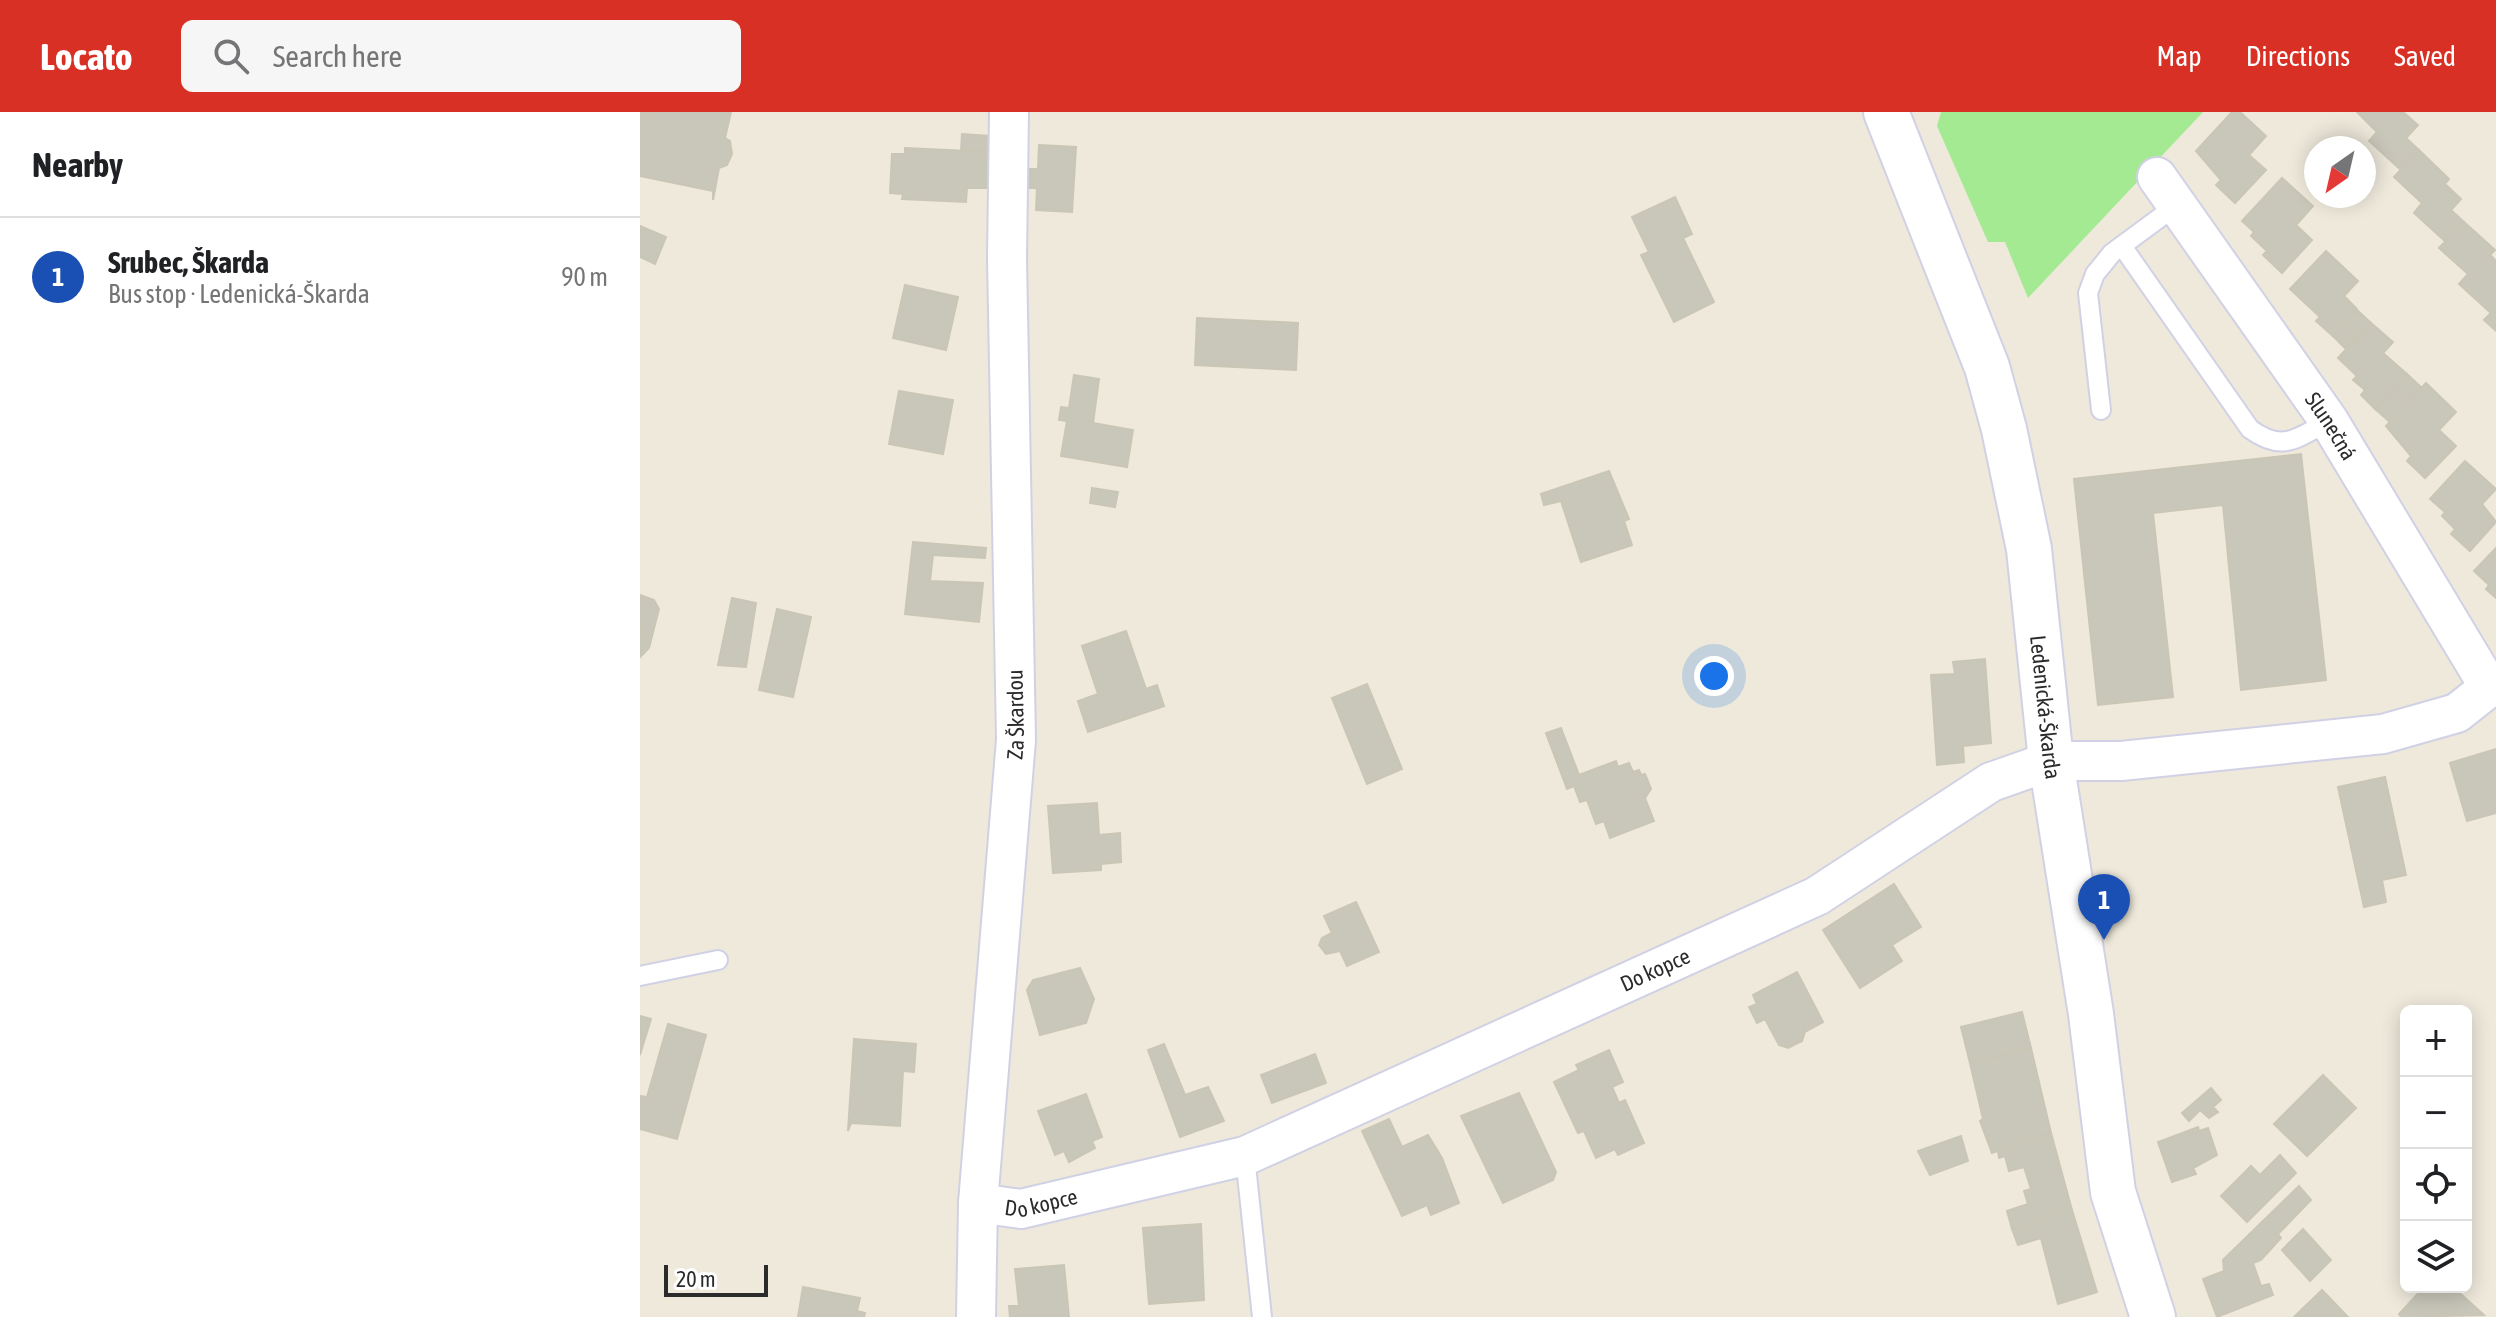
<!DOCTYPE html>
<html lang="en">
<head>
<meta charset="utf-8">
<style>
  :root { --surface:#fff; --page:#f6f6f6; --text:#202124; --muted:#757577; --line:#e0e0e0; --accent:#d93025 }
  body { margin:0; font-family:"Asap Condensed",sans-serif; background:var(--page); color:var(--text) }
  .controls { position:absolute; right:24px; bottom:24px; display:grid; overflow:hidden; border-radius:12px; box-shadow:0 4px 20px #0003 }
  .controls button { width:72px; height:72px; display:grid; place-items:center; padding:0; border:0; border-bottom:2px solid var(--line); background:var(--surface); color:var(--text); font:40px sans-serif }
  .compass { position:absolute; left:1664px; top:24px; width:72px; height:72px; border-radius:50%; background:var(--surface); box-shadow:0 4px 20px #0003; rotate:214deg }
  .scale { position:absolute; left:24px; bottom:20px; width:104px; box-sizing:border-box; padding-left:8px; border:4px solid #2b2b2b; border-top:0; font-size:22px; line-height:28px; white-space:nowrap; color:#2b2b2b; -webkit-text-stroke:6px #fff; paint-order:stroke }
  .you { position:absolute; left:1074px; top:564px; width:28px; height:28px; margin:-20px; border:6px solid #fff; border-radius:50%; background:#1a73e8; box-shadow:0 0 0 12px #1a73e833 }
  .badge { display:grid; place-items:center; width:52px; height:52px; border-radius:50%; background:var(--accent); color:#fff; font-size:26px; font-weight:700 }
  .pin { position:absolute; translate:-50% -66px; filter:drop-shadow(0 2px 4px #0008) }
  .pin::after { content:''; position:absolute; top:42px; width:28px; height:24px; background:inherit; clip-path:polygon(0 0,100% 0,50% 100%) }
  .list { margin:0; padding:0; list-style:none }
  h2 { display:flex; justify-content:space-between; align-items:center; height:104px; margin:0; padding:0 32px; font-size:34px }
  h2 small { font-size:26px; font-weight:400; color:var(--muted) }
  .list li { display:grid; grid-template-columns:52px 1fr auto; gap:24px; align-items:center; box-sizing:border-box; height:120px; padding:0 32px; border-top:2px solid var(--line) }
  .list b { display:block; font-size:30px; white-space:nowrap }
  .list p { margin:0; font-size:26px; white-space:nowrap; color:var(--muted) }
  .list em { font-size:26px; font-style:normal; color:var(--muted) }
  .icon { flex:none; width:44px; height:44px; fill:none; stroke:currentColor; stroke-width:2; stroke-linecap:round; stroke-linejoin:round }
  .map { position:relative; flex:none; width:1856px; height:1205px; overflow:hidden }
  header { display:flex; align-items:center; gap:48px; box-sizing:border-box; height:112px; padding:0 40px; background:var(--accent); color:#fff }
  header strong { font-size:38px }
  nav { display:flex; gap:44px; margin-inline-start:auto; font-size:28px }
  .search { width:560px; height:72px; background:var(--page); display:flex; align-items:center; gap:20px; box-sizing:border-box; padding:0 28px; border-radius:12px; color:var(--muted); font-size:30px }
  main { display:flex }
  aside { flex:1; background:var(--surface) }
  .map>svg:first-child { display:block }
</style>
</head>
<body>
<header>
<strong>Locato</strong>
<div class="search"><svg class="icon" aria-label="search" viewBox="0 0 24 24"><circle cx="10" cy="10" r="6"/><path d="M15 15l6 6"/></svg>Search here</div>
<nav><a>Map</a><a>Directions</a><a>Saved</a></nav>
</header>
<main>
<aside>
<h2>Nearby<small></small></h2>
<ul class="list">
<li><span class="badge" style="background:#1a4fb4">1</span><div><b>Srubec, Škarda</b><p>Bus stop · Ledenická-Škarda</p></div><em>90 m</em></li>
</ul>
</aside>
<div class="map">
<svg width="1856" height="1205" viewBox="0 0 1856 1205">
  <rect width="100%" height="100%" fill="#eee9db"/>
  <path fill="#a3ea92" d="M1301 0H1563L1388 186 1365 130H1348L1297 14Z"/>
  <g fill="#c9c7ba" stroke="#cac6b5" stroke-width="2">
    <path d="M0 0H91L85 26 90 29 92 42 87 53 79 56 73 88V79L0 64Z"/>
    <path d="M1592 0H1600L1626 24 1609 43 1626 58 1595 91 1576 73 1581 68 1556 39Z"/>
    <path d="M1717 0H1763L1778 13 1766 26 1779 38 1761 58 1729 29 1737 20Z"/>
    <path d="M322 22 350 24V40L321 39Z"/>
    <path d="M399 33 436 35 432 100 396 98 397 76H389L390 57H398Z"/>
    <path d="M265 36 350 40 348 76H327L326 90 262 87 263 82 250 81 252 42H265Z"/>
    <path d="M1779 38 1809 67 1805 72 1821 87 1811 98 1824 110 1806 130 1774 101 1782 91 1754 65Z"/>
    <path d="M1642 66 1673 94 1656 113 1672 128 1642 161 1623 143 1627 139 1611 124 1614 120 1602 109Z"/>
    <path d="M1035 85 1052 122 1043 126 1074 190 1034 210 1001 143 1009 140 992 105Z"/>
    <path d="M1824 110 1855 138 1850 143 1856 149V196L1851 201 1819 172 1828 162 1799 136Z"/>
    <path d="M0 114 26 125 15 152 0 145Z"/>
    <path d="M1686 139 1718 169 1704 184 1717 197 1693 224 1676 209 1680 205 1650 177Z"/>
    <path d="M265 173 318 185 306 238 253 226Z"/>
    <path d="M1856 196V219L1844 208Z"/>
    <path d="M1717 198 1731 211 1705 236 1693 224Z"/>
    <path d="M557 206 658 211 656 258 555 253Z"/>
    <path d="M1731 211 1753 230 1743 241 1767 262 1735 297 1721 283 1725 278 1713 268 1717 264 1698 246Z"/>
    <path d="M1767 262 1782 276 1750 310 1735 297Z"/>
    <path d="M434 263 459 267 453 311 493 318 487 355 421 344 427 309 419 308 421 295 429 296Z"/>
    <path d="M1786 271 1816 300 1799 318 1816 334 1785 366 1767 349 1771 344 1746 314Z"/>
    <path d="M259 279 313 288 303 342 249 332Z"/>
    <path d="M1661 342 1686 568 1601 578 1583 393 1513 401 1533 585 1458 593 1434 367Z"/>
    <path d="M1825 349 1856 377 1842 392 1856 410 1830 439 1811 422 1815 417 1802 404 1805 400 1790 387Z"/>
    <path d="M969 359 989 407 984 409 992 433 941 450 921 389 904 393 901 382Z"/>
    <path d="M452 376 478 380 475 395 450 391Z"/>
    <path d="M273 430 346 436 345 446 293 443 290 469 343 471 339 510 265 502Z"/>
    <path d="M1856 436V486L1846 477 1849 473 1834 459Z"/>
    <path d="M0 483 14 488 19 497 9 536 0 545Z"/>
    <path d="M92 486 116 491 106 555 78 553Z"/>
    <path d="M137 497 171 505 153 585 119 578Z"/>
    <path d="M486 519 506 577 517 573 524 594 448 620 438 589 458 582 442 534Z"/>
    <path d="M1345 547 1351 631 1323 634 1324 650 1297 653 1291 563 1315 562 1313 550Z"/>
    <path d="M727 572 762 657 727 672 692 586Z"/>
    <path d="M921 616 939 663 976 649 978 655 989 651 993 660 999 658 1001 663 1005 662 1011 677 1005 686 1014 709 970 726 964 709 956 712 947 688 940 690 934 674 927 677 906 621Z"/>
    <path d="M1856 637V701L1827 709 1810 651Z"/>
    <path d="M1745 665 1766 763 1742 768 1746 790 1724 795 1698 675Z"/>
    <path d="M457 691 459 723 480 721 481 750 461 752V758L413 761 408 694Z"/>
    <path d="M1254 772 1281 815 1252 833 1262 849 1220 876 1183 818Z"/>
    <path d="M716 790 739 840 707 854 700 839 686 842 679 833 682 826 692 821 684 804Z"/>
    <path d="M440 856 454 887 446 911 400 923 387 878 393 868Z"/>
    <path d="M1157 860 1183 910 1165 920 1162 929 1148 936 1139 933 1125 907 1117 911 1109 895 1117 892 1113 883Z"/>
    <path d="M1382 900 1391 936 1330 951 1321 915Z"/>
    <path d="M0 904 11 907 0 943Z"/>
    <path d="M28 912 66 923 37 1027 0 1017V984L7 985Z"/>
    <path d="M214 927 276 932 274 960 263 959 260 1014 211 1011 208 1019Z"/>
    <path d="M524 932 545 983 568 975 584 1009 540 1025 508 938Z"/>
    <path d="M1391 936 1411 1021 1352 1041 1340 1009 1343 1007 1330 951Z"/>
    <path d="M969 938 983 970 972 975 979 991 985 988 1004 1031 978 1043 975 1037 956 1046 944 1019 938 1021 914 970 939 958 936 953Z"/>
    <path d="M675 942 686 971 632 991 621 963Z"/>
    <path d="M1683 963 1716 996 1667 1044 1634 1012Z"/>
    <path d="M1571 976 1581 988 1573 995 1578 1000 1569 1006 1560 998 1549 1009 1542 1001Z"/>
    <path d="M879 981 916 1060 913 1068 863 1091 821 1004Z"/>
    <path d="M446 982 462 1025 452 1029 455 1036 429 1050 424 1039 415 1043 398 999Z"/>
    <path d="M749 1007 762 1035 788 1023 802 1046 819 1091 791 1103 787 1093 762 1104 722 1019Z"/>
    <path d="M1558 1015 1559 1019 1568 1016 1577 1043 1553 1056 1556 1062 1532 1070 1518 1030Z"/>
    <path d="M1411 1021 1432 1098 1372 1117 1367 1099 1388 1092 1384 1079 1391 1077 1384 1055 1369 1059 1365 1044 1359 1046 1358 1039Z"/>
    <path d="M1321 1024 1328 1049 1290 1063 1278 1039Z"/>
    <path d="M1640 1043 1656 1061 1607 1110 1581 1084 1611 1054 1620 1063Z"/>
    <path d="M1659 1074 1671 1088 1638 1122 1641 1126 1621 1148 1613 1151 1621 1174 1629 1172 1633 1183 1577 1205 1563 1167 1584 1159 1583 1148Z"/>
    <path d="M1432 1098 1457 1180 1418 1192 1401 1126 1378 1133 1372 1117Z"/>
    <path d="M561 1112 564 1188 509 1192 503 1116Z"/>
    <path d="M1663 1117 1691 1148 1670 1169 1642 1138Z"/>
    <path d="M424 1153 429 1205H370L369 1194H379L375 1157Z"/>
    <path d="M163 1175 220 1186 217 1199 225 1201 224 1205H158Z"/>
    <path d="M1784 1175H1813L1844 1203 1761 1205 1759 1202Z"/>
    <path d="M1682 1178 1708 1205H1654Z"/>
  </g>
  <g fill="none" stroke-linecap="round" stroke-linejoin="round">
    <g stroke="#d1d1e5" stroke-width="22">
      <g id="service">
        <path d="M1482 134 1610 317C1643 341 1657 326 1689 309"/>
        <path d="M1461 298 1448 181 1455 162 1472 141 1537 93"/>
        <path d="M0 864 78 848"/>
        <path d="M605 1044 622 1205"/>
      </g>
    </g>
    <g stroke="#d1d1e5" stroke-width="42">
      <g id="minor">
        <path id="s1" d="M1517 65 1689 309 1849 575"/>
        <path id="s2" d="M338 1091 381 1097 605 1044 1177 784 1351 670 1411 649H1481L1743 622 1817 601 1856 570"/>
        <path id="s3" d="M336 1205 338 1091 376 628 367 146 369 0"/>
      </g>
    </g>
    <g stroke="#d1d1e5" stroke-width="48">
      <g id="secondary">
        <path id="s4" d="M1246 0 1347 255 1364 317 1389 437 1411 649 1451 902 1473 1080 1513 1205"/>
      </g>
    </g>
    <use href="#service" stroke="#fff" stroke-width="18"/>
    <use href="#minor" stroke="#fff" stroke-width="38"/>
    <use href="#secondary" stroke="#fff" stroke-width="44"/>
  </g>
  <g text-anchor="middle" stroke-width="6" stroke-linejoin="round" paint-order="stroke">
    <g font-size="22" fill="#2b2b2b" stroke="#fff">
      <text dy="8" stroke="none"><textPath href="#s1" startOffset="304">Slunečná</textPath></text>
      <text dy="8" stroke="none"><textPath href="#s4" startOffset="620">Ledenická-Škarda</textPath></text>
      <text dy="8" stroke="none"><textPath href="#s3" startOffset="604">Za Škardou</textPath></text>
      <text dy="8" stroke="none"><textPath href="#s2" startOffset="724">Do kopce</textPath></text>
      <text dy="8" stroke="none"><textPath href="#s2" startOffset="64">Do kopce</textPath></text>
    </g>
  </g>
</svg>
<div class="controls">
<button>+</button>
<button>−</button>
<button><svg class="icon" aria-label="locate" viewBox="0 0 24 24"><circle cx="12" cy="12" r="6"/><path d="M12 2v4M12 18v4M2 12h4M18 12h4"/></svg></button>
<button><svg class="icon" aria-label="layers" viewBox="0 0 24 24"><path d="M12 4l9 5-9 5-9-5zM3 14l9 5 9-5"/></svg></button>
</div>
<svg class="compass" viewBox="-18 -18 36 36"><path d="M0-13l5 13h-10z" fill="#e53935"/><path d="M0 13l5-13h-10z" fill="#757577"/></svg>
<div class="scale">20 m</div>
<div class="you"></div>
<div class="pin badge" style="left:1464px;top:828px;background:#1a4fb4">1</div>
</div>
</main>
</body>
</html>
